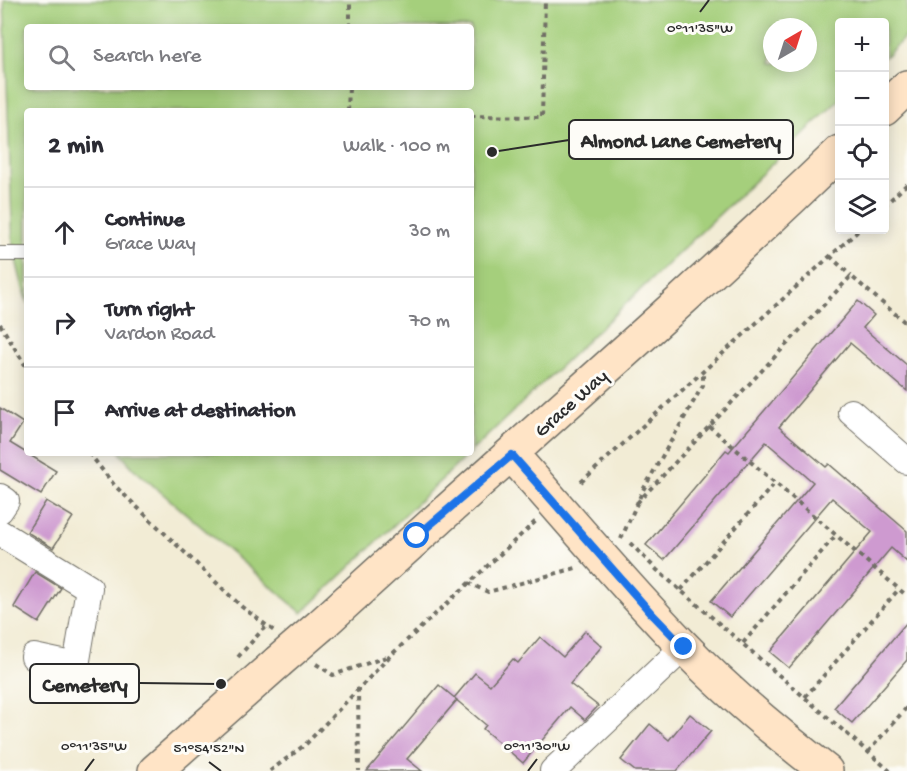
<!DOCTYPE html>
<html lang="en">
<head>
<meta charset="utf-8">
<style>
  :root { --surface:#fff; --page:#f2f2f3; --text:#2b2b33; --muted:#7c7c81; --line:#e1e1e2 }
  body { margin:0; font-family:"Gochi Hand",sans-serif; background:var(--page); color:var(--text) }
  .controls { position:absolute; right:18px; top:18px; display:grid; overflow:hidden; border-radius:6px; box-shadow:0 3px 15px #0003 }
  .controls button { width:54px; height:54px; display:grid; place-items:center; padding:0; border:0; border-bottom:2px solid var(--line); background:var(--surface); color:var(--text); font:30px sans-serif }
  .compass { position:absolute; left:763px; top:18px; width:54px; height:54px; border-radius:50%; background:var(--surface); box-shadow:0 3px 15px #0003; rotate:39deg }
  .stop { position:absolute; width:18px; height:18px; margin:-14px; border:4px solid #1a73e8; border-radius:50%; background:#fff }
  .stop.end { background:#1a73e8; border-color:#fff; box-shadow:0 2px 6px #0008 }
  .list { margin:0; padding:0; list-style:none }
  h2 { display:flex; justify-content:space-between; align-items:center; height:78px; margin:0; padding:0 24px; font-size:26px }
  h2 small { font-size:20px; font-weight:400; color:var(--muted) }
  .list li { display:grid; grid-template-columns:39px 1fr auto; gap:18px; align-items:center; box-sizing:border-box; height:90px; padding:0 24px; border-top:2px solid var(--line) }
  .list b { display:block; font-size:22px; white-space:nowrap }
  .list p { margin:0; font-size:20px; white-space:nowrap; color:var(--muted) }
  .list em { font-size:20px; font-style:normal; color:var(--muted) }
  .icon { flex:none; width:33px; height:33px; fill:none; stroke:currentColor; stroke-width:2; stroke-linecap:round; stroke-linejoin:round }
  .map { position:relative; flex:none; width:907px; height:771px; overflow:hidden }
  .search { position:absolute; background:var(--surface); box-shadow:0 3px 15px #0003; left:24px; top:24px; width:450px; height:66px; display:flex; align-items:center; gap:15px; box-sizing:border-box; padding:0 21px; border-radius:6px; color:var(--muted); font-size:22px }
  .panel { position:absolute; background:var(--surface); box-shadow:0 3px 15px #0003; left:24px; top:108px; width:450px; height:348px; border-radius:6px }
  .map>svg:first-child { display:block }
</style>
</head>
<body>
<div class="map">
<svg width="907" height="771" viewBox="0 0 907 771">
  <rect width="100%" height="100%" fill="#fdfcf7"/>
  <filter id="ink" filterUnits="userSpaceOnUse"><feTurbulence type="fractalNoise" baseFrequency=".0167" numOctaves="2"/><feDisplacementMap in="SourceGraphic" scale="12" xChannelSelector="R" yChannelSelector="G"/><feConvolveMatrix kernelMatrix="1 2 1 2 8 2 1 2 1" color-interpolation-filters="sRGB"/></filter>
  <filter id="wash" filterUnits="userSpaceOnUse"><feTurbulence type="fractalNoise" baseFrequency=".008" numOctaves="4" result="noise"/><feDisplacementMap in="SourceGraphic" scale="24" xChannelSelector="R" yChannelSelector="G"/><feGaussianBlur stdDeviation="1.35" result="paint"/><feColorMatrix in="noise" values="0 0 0 0 0 0 0 0 0 0 0 0 0 0 0 0 0 1.4 0 .05"/><feComposite in="paint" operator="in"/></filter>
  <g filter="url(#wash)">
    <rect width="100%" height="100%" fill="#f2ecd5"/>
    <path fill="#a5cf7b" stroke="#687d53" stroke-width="1.5" fill-rule="evenodd" d="M4 0H907V35L885 57 884 22H840L839 100 302 613 134 469 120 453H471V111H27V304L13 248ZM27 27H471V87H27ZM772 27H808V63H772Z"/>
    <g id="blocks">
      <g fill="#ce9ad0">
        <path d="M858 301 874 315 863 328 907 365V391L850 343 779 427 826 467 829 464 907 531V562L891 548 789 668 770 652 872 532 832 498 730 617 711 601 813 482 766 442 664 560 646 545 726 450 729 452Z"/>
        <path d="M0 408 23 423 10 443 56 471 41 495 0 470Z"/>
        <path d="M46 501 73 517 53 548 27 532Z"/>
        <path d="M35 572 61 588 39 623 14 607Z"/>
        <path d="M907 622V660L852 723 834 708Z"/>
        <path d="M585 631 602 646 570 684 598 706 585 720 570 707 523 763 483 729 486 725 454 698 475 673 490 685 513 659 518 663 540 637 563 657Z"/>
        <path d="M439 685 457 700 407 759 422 771H367Z"/>
        <path d="M690 714 711 731 677 771H635L621 760 650 724 669 740Z"/>
      </g>
    </g>
  </g>
  <g filter="url(#ink)">
    <use href="#blocks" fill-opacity="0" stroke="#716f66" stroke-width="1.5"/>
    <g fill="none" stroke-linecap="round" stroke-linejoin="round">
      <g stroke="#716f66" stroke-width="16">
        <path id="lane" d="M0 254H27"/>
      </g>
      <g stroke="#716f66" stroke-width="28">
        <g id="street">
          <path d="M851 412 907 461"/>
          <path d="M0 497 6 501 0 510"/>
          <path d="M0 533 89 588 76 666 34 657"/>
          <path d="M553 771 684 647"/>
        </g>
      </g>
      <g stroke="#716f66" stroke-width="36">
        <g id="secondary">
          <path d="M884 109 907 87"/>
          <path d="M512 455C568 518 623 584 682 645 726 691 775 732 826 771"/>
          <path d="M321 625C493 467 671 315 840 152"/>
          <path d="M155 771 278 662"/>
        </g>
      </g>
      <g stroke="#716f66" stroke-width="4" stroke-dasharray="4.5 4.5" stroke-linecap="butt">
        <path d="M350 27V0"/>
        <path d="M348 111 349 87"/>
        <path d="M471 116 542 117 545 0"/>
        <path d="M884 206 907 184"/>
        <path d="M830 256 851 276"/>
        <path d="M0 324 27 368"/>
        <path d="M709 426 907 596"/>
        <path d="M89 453 115 486 242 607 274 631"/>
        <path d="M581 482 859 230"/>
        <path d="M637 503 851 276 907 324"/>
        <path d="M621 539 643 490 703 385V372"/>
        <path d="M630 543 657 570 890 771"/>
        <path d="M468 583 488 592 576 568"/>
        <path d="M681 590 775 483"/>
        <path d="M743 643 836 535"/>
        <path d="M238 657 266 626"/>
        <path d="M316 664 333 675 386 657"/>
        <path d="M358 688 359 771"/>
        <path d="M805 697 899 589"/>
        <path d="M868 752 907 707"/>
        <path d="M270 771 306 744 390 656 536 521"/>
      </g>
      <use href="#lane" stroke="#fff" stroke-width="14"/>
      <use href="#street" stroke="#fff" stroke-width="26"/>
      <use href="#secondary" stroke="#ffe4c6" stroke-width="33"/>
      <g stroke="#716f66" stroke-width="36" stroke-linecap="butt">
        <path id="secondary-bridge" d="M278 662 321 625"/>
      </g>
      <use href="#secondary-bridge" stroke="#ffe4c6" stroke-width="33"/>
    </g>
  </g>
  <g fill="none" stroke-linecap="round" stroke-linejoin="round" filter="url(#ink)">
    <path stroke="#1a73e8" stroke-width="8" d="M417 536 512 455 651 613 684 647"/>
  </g>
  <path fill="none" stroke="#2b2b2b" stroke-width="2" d="M700 12 709 0M209 762 221 771M85 771 94 759M528 771 537 759"/>
  <g text-anchor="middle" stroke-width="6" stroke-linejoin="round" paint-order="stroke">
    <g font-size="20" fill="#2b2b2b" stroke="#fdfcf7">
      <text transform="translate(570 402) rotate(-42)" y="7">Grace Way</text>
    </g>
  </g>
  <g font-size="15" text-anchor="middle" fill="#2b2b2b" stroke="#fdfcf7" stroke-width="6" stroke-linejoin="round" paint-order="stroke">
    <text x="700" y="32">0°11'35"W</text>
    <text x="94" y="750">0°11'35"W</text>
    <text x="537" y="750">0°11'30"W</text>
    <text x="209" y="752">51°54'52"N</text>
  </g>
  <path fill="none" stroke="#2b2b2b" stroke-width="2" d="M492 152L569 140M221 684L139 683"/>
  <g fill="#2b2b2b" stroke="#fdfcf7" stroke-width="2">
    <circle cx="492" cy="152" r="6"/>
    <circle cx="221" cy="684" r="6"/>
  </g>
  <g fill="#fdfcf7" stroke="#2b2b2b" stroke-width="2">
    <rect x="569" y="120" width="224" height="39" rx="6"/>
    <rect x="30" y="664" width="109" height="39" rx="6"/>
  </g>
  <g font-size="21" text-anchor="middle" font-weight="bold" fill="#2b2b2b">
    <text x="681" y="147">Almond Lane Cemetery</text>
    <text x="85" y="691">Cemetery</text>
  </g>
</svg>
<div class="controls">
<button>+</button>
<button>−</button>
<button><svg class="icon" aria-label="locate" viewBox="0 0 24 24"><circle cx="12" cy="12" r="6"/><path d="M12 2v4M12 18v4M2 12h4M18 12h4"/></svg></button>
<button><svg class="icon" aria-label="layers" viewBox="0 0 24 24"><path d="M12 4l9 5-9 5-9-5zM3 14l9 5 9-5"/></svg></button>
</div>
<svg class="compass" viewBox="-18 -18 36 36"><path d="M0-13l5 13h-10z" fill="#e53935"/><path d="M0 13l5-13h-10z" fill="#7c7c81"/></svg>
<div class="stop" style="left:417px;top:536px"></div>
<div class="stop end" style="left:684px;top:647px"></div>
<div class="search"><svg class="icon" aria-label="search" viewBox="0 0 24 24"><circle cx="10" cy="10" r="6"/><path d="M15 15l6 6"/></svg>Search here</div>
<section class="panel">
<h2>2 min<small>Walk · 100 m</small></h2>
<ul class="list">
<li><svg class="icon" aria-label="ahead" viewBox="0 0 24 24"><path d="M12 20V5M6 11l6-6 6 6"/></svg><div><b>Continue</b><p>Grace Way</p></div><em>30 m</em></li>
<li><svg class="icon" aria-label="right" viewBox="0 0 24 24"><path d="M7 20v-9h11M14 6l5 5-5 5"/></svg><div><b>Turn right</b><p>Vardon Road</p></div><em>70 m</em></li>
<li><svg class="icon" aria-label="arrive" viewBox="0 0 24 24"><path d="M6 21V4h12l-3 4 3 4H6"/></svg><div><b>Arrive at destination</b></div></li>
</ul>
</section>
</div>
</body>
</html>
